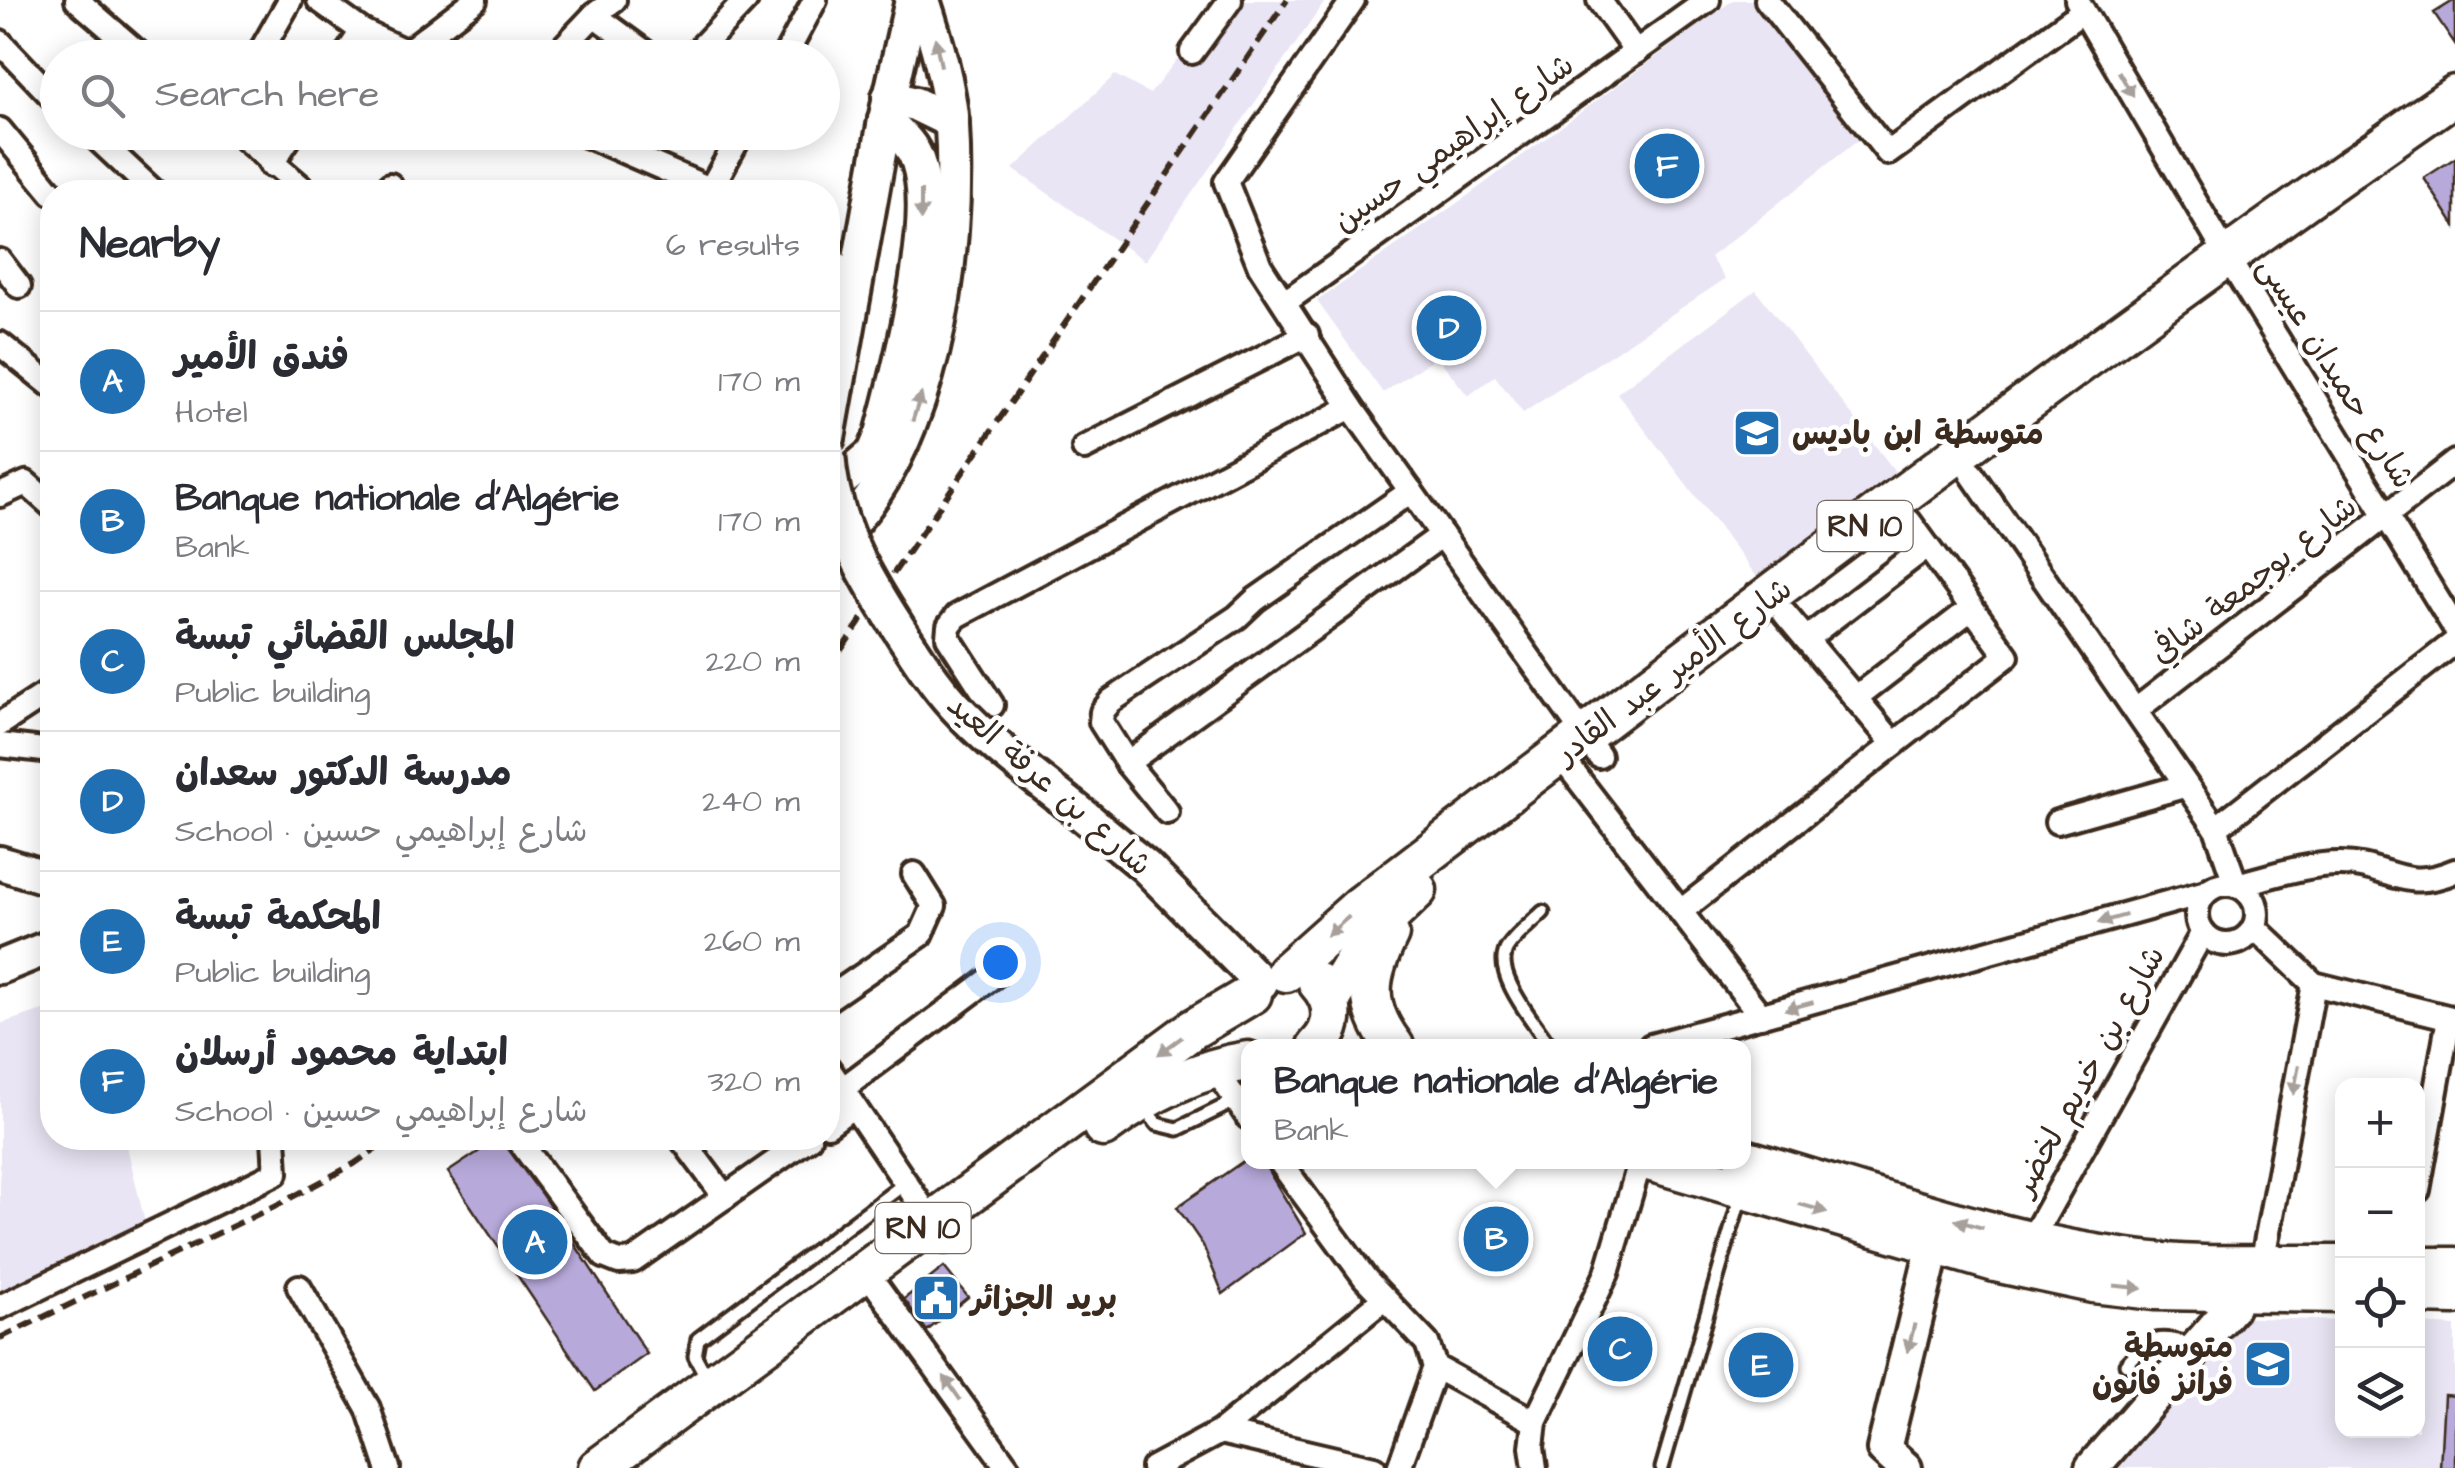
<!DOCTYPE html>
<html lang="en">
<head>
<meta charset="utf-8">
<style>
  :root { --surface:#fff; --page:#f7f7f7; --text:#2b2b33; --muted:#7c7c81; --line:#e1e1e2; --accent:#1f6fb2 }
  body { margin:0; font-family:"Architects Daughter","Playpen Sans Arabic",sans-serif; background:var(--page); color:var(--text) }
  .controls { position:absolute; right:30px; bottom:30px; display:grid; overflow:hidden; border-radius:20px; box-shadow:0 5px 25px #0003 }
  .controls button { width:90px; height:90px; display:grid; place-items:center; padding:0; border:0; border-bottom:2px solid var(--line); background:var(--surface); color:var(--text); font:50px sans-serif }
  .you { position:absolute; left:1000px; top:962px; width:35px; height:35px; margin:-25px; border:8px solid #fff; border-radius:50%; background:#1a73e8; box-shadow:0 0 0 15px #1a73e833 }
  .badge { display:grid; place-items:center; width:65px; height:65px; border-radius:50%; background:var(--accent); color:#fff; font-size:32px; font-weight:700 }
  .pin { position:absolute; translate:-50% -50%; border:5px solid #fff; box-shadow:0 2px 10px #0006 }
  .popup { position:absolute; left:1241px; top:1039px; width:510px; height:130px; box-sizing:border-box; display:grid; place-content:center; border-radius:20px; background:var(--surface); filter:drop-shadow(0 2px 8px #0005); font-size:32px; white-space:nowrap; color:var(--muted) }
  .popup b { font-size:38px; color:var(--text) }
  .popup::after { content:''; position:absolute; left:50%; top:100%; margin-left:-20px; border:20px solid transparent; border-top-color:var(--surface) }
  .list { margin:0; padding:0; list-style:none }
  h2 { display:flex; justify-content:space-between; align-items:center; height:130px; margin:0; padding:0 40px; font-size:42px }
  h2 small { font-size:32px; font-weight:400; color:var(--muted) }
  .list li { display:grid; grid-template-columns:65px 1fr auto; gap:30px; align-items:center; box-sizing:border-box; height:140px; padding:0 40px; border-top:2px solid var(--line) }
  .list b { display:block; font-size:38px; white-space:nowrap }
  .list p { margin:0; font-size:32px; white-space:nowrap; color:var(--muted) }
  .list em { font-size:32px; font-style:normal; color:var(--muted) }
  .icon { flex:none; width:55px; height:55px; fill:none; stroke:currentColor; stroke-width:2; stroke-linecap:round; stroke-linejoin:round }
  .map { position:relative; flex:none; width:2455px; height:1468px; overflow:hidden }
  .search { position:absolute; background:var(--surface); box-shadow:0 5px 25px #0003; left:40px; top:40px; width:800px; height:110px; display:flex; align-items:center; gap:25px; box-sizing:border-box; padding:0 35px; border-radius:55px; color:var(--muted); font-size:38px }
  .panel { position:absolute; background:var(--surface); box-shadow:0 5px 25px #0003; left:40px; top:180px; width:800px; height:970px; border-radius:40px }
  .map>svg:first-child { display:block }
</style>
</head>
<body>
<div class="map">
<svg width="2455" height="1468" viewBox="0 0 2455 1468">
  <rect width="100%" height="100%" fill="#fff"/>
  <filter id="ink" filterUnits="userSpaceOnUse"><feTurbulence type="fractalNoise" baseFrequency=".01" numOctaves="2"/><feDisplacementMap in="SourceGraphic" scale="20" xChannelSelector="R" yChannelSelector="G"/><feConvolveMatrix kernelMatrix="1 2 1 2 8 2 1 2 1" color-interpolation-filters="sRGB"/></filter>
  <g filter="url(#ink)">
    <g fill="#e9e5f4">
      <path d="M1223 0H1326L1145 261 1013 169 1115 75 1150 94Z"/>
      <path d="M1733 0H1753L1861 138 1710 257 1725 279 1523 413 1495 376 1468 396 1437 356 1383 393 1317 301 1470 194Z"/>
      <path d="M1756 290 1897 474 1760 581 1617 393Z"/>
      <path d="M52 1007V1138H125L147 1231 0 1298V1024Z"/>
      <path d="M2231 1317 2342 1321V1430H2418V1324L2455 1326V1468H2108Z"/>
    </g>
    <g fill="#b7a9da" stroke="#3b2a1e" stroke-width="2.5">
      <path d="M2455 0V44L2434 13Z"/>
      <path d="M2455 158V226L2424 178Z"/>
      <path d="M499 1138H505L647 1354 595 1391 448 1172Z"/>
      <path d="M1248 1158V1162H1263L1306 1233 1223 1294 1203 1245 1177 1207Z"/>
      <path d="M944 1267 968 1297 927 1331 904 1299Z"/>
      <path d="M2444 1395 2455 1396V1468H2440Z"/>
    </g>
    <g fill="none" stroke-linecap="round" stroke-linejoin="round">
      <g stroke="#3b2a1e" stroke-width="19">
        <g id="lane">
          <path d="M1543 912C1532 923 1517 934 1508 947 1490 972 1536 1024 1550 1046"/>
          <path d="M1144 1108 1157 1124 1178 1129 1237 1100"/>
          <path d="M2126 1364C2152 1336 2156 1335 2193 1345"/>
          <path d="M707 1378 695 1356 698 1339 904 1184"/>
          <path d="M1662 1468 1742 1192"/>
        </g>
      </g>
      <g stroke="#3b2a1e" stroke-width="30">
        <g id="street">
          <path d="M77 0 144 58"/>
          <path d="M319 0 362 31 419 58"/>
          <path d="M1353 0 1226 182 1260 266 1351 407 1599 756"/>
          <path d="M1599 0 1636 52"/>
          <path d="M1767 0 1888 153 2083 11"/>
          <path d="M2077 0 2237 273 2455 628"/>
          <path d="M594 15 653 58"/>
          <path d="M0 42 58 103"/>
          <path d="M407 52 475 0"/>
          <path d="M1192 52 1230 0"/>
          <path d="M257 58 290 0"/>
          <path d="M344 58 362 31"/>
          <path d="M553 58 594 15 614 0"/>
          <path d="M691 58 746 0"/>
          <path d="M784 58 815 0"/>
          <path d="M0 130 52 193"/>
          <path d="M90 132 154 192"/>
          <path d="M237 132 307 192"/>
          <path d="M579 132 717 192"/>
          <path d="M271 165 293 132"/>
          <path d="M710 190 742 132"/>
          <path d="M383 192 390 185"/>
          <path d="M828 244 836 267 828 297"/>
          <path d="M0 261 19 286"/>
          <path d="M1285 302 1708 0"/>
          <path d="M0 344 52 386"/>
          <path d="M1084 448 1307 335"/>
          <path d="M1971 473 2216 828 2236 885C2269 877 2305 864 2339 864 2386 863 2402 894 2455 871"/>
          <path d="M0 495 26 483 52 506"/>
          <path d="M1806 639 1927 546"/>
          <path d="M1855 698 1972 608"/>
          <path d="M992 705 948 637 949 626 957 616 1351 407"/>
          <path d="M2136 710 2455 462"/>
          <path d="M0 724 52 690"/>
          <path d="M1894 744 2007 656 1909 521"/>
          <path d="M0 745 52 751"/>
          <path d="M1559 754 1761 1016"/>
          <path d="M1127 763 1101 722 1102 712 1111 701 1237 617 1255 600 1411 491"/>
          <path d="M1167 812 1127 763 1442 535"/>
          <path d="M2057 822 2184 786"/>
          <path d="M2216 828 2455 642"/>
          <circle cx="2227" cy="914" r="30"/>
          <path d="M1681 911 1894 744 1785 614"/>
          <path d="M2254 927 2314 984 2455 1019"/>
          <path d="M828 999 921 935 934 906 914 874"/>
          <path d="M1651 1046 2206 892"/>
          <path d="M828 1068 945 1241"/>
          <path d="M1215 1069 1248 1117"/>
          <path d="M841 1090 995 975"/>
          <path d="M828 1125 852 1107"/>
          <path d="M681 1138 725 1197"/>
          <path d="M518 1139 604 1256 619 1262 633 1261 809 1138"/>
          <path d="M1280 1162 1365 1278 1427 1343 1435 1367 1399 1468"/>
          <path d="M2418 1190 2449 1018"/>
          <path d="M2031 1240 2203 932"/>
          <path d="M2260 1275 2314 984"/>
          <path d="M299 1287 368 1408 388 1468"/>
          <path d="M878 1288 1008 1468"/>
          <path d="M0 1307 276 1173 274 1138"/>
          <path d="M1435 1367 1535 1422"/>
          <path d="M1153 1468 1220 1432"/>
          <path d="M1374 1468 1220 1432 1384 1299"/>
          <path d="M1535 1468 1532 1447 1535 1422 1607 1273 1640 1162"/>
        </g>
      </g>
      <g stroke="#3b2a1e" stroke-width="40">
        <g id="secondary">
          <path d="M889 97 915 104 952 122"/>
          <path d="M828 438 885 120 912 0"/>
          <path d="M828 492 874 453 882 434C899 371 938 222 918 162 912 143 898 133 885 120"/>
          <path d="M828 546C933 457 960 257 952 126 949 84 936 40 923 0"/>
          <path d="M1089 820 1145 866 1261 983"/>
          <path d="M0 863 52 879"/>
          <path d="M0 967 52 946"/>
          <path d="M1905 1468 1884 1449 1934 1244"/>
          <path d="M2092 1468 2231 1308 2238 1292V1271"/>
        </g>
      </g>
      <g stroke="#3b2a1e" stroke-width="45">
        <g id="primary">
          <path d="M1389 934C1367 978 1363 1005 1394 1046"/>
          <path d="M1286 972 1360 906C1721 631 2082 354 2455 95"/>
          <path d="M1330 1001 1369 936 1417 890"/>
          <path d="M1317 1046C1336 1028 1336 1002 1318 983"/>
          <path d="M1103 1127C1146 1095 1195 1069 1248 1061"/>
          <path d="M1744 1159C1870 1195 1997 1242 2128 1259 2198 1269 2272 1264 2342 1265"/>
          <path d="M1652 1162 1995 1262 2093 1283 2154 1290 2342 1293"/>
          <path d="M2418 1267H2455"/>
          <path d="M2418 1294 2455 1295"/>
          <path d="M598 1468 1193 1029 1252 994"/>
        </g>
      </g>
      <use href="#lane" stroke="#fff" stroke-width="11"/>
      <use href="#street" stroke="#fff" stroke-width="22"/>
      <use href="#secondary" stroke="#fff" stroke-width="32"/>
      <use href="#primary" stroke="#fff" stroke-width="38"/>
      <g stroke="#3b2a1e" stroke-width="6" stroke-dasharray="15 8" stroke-linecap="butt">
        <path d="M828 669 1287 0"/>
        <path d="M0 1338 283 1202 354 1164 391 1138"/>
      </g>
      <g stroke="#3b2a1e" stroke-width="40" stroke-linecap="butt">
        <path id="secondary-bridge" d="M828 453C832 521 863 573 899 629 916 655 933 682 954 705 993 748 1044 783 1089 820"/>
      </g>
      <use href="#secondary-bridge" stroke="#fff" stroke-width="32"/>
    </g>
    <defs><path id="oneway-solid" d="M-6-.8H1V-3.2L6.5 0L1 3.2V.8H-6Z" transform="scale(2.5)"/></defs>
    <g fill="#a79f9a">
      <use href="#oneway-solid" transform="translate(938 52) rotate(-102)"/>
      <use href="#oneway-solid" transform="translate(2126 84) rotate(60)"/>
      <use href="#oneway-solid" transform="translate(921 205) rotate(90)"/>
      <use href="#oneway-solid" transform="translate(917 407) rotate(-72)"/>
      <use href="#oneway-solid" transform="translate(2112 919) rotate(164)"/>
      <use href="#oneway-solid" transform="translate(1338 926) rotate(139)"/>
      <use href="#oneway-solid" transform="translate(1799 1006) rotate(165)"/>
      <use href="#oneway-solid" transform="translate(1170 1046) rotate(144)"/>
      <use href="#oneway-solid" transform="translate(2296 1080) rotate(101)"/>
      <use href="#oneway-solid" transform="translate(1813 1208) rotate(16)"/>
      <use href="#oneway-solid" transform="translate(1969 1224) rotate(-164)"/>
      <use href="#oneway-solid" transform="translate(2128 1287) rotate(6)"/>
      <use href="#oneway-solid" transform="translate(1911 1338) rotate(104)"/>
      <use href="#oneway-solid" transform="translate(952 1388) rotate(-125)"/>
    </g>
  </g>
  <defs>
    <g id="school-square" transform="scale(2.5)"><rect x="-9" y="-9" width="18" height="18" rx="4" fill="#1f6fb2" stroke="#fff"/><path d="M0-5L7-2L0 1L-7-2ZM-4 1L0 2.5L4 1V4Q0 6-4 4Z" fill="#fff"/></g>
    <g id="civic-square" transform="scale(2.5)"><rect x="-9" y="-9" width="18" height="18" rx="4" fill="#1f6fb2" stroke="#fff"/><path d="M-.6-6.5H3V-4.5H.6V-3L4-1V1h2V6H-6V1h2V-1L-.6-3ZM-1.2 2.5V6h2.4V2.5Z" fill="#fff"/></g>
  </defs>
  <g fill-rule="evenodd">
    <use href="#school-square" x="1757" y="433"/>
    <use href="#civic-square" x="936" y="1298"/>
    <use href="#school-square" x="2268" y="1364"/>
  </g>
  <g text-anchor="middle" stroke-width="9" stroke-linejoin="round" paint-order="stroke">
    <g fill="#fff" stroke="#766a62" stroke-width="2.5">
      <rect x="1817.5" y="501" width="95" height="50" rx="8"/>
      <rect x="875.5" y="1203" width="95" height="50" rx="8"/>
    </g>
    <g font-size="30" font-weight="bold" fill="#3b2a1e">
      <text x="1865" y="536">RN 10</text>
      <text x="923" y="1238">RN 10</text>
    </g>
    <g font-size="32" fill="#3b2a1e" stroke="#fff">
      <text transform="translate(1453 142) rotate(-35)" y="11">شارع إبراهيمي حسين</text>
      <text transform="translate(2337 372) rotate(58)" y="11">شارع حميدان عيسى</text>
      <text transform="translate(2253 579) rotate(-38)" y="11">شارع بوجمعة شافي</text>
      <text transform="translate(1673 670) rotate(-37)" y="11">شارع الأمير عبد القادر</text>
      <text transform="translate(1050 784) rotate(41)" y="11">شارع بن عرفة العيد</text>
      <text transform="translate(2088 1070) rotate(-61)" y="11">شارع بن خديم لخضر</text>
    </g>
    <g font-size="32" font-weight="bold" fill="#3b2a1e" stroke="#fff" text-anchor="start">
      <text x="1792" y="444">متوسطة ابن باديس</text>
      <text x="971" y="1309">بريد الجزائر</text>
      <text x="2233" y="1357" text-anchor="end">متوسطة<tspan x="2233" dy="37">فرانز فانون</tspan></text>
    </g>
  </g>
</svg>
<div class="controls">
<button>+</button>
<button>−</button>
<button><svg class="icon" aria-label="locate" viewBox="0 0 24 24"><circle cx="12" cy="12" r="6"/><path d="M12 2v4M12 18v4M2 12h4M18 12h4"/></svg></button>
<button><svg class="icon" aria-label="layers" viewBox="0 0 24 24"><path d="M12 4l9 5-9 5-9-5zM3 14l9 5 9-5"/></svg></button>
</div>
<div class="you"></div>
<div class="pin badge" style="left:535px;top:1242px">A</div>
<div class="pin badge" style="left:1496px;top:1239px">B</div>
<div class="popup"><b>Banque nationale d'Algérie</b>Bank</div>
<div class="pin badge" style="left:1620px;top:1349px">C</div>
<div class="pin badge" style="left:1449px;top:328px">D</div>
<div class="pin badge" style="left:1761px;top:1365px">E</div>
<div class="pin badge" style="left:1667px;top:166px">F</div>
<div class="search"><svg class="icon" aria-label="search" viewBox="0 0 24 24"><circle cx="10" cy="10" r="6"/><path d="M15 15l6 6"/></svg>Search here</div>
<section class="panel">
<h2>Nearby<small>6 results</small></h2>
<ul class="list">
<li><span class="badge">A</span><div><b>فندق الأمير</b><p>Hotel</p></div><em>170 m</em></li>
<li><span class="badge">B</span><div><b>Banque nationale d'Algérie</b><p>Bank</p></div><em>170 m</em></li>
<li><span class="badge">C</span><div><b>المجلس القضائي تبسة</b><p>Public building</p></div><em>220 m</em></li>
<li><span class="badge">D</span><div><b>مدرسة الدكتور سعدان</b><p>School · شارع إبراهيمي حسين</p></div><em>240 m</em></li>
<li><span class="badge">E</span><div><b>المحكمة تبسة</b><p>Public building</p></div><em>260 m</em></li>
<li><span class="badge">F</span><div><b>ابتداية محمود أرسلان</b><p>School · شارع إبراهيمي حسين</p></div><em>320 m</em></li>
</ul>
</section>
</div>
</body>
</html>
